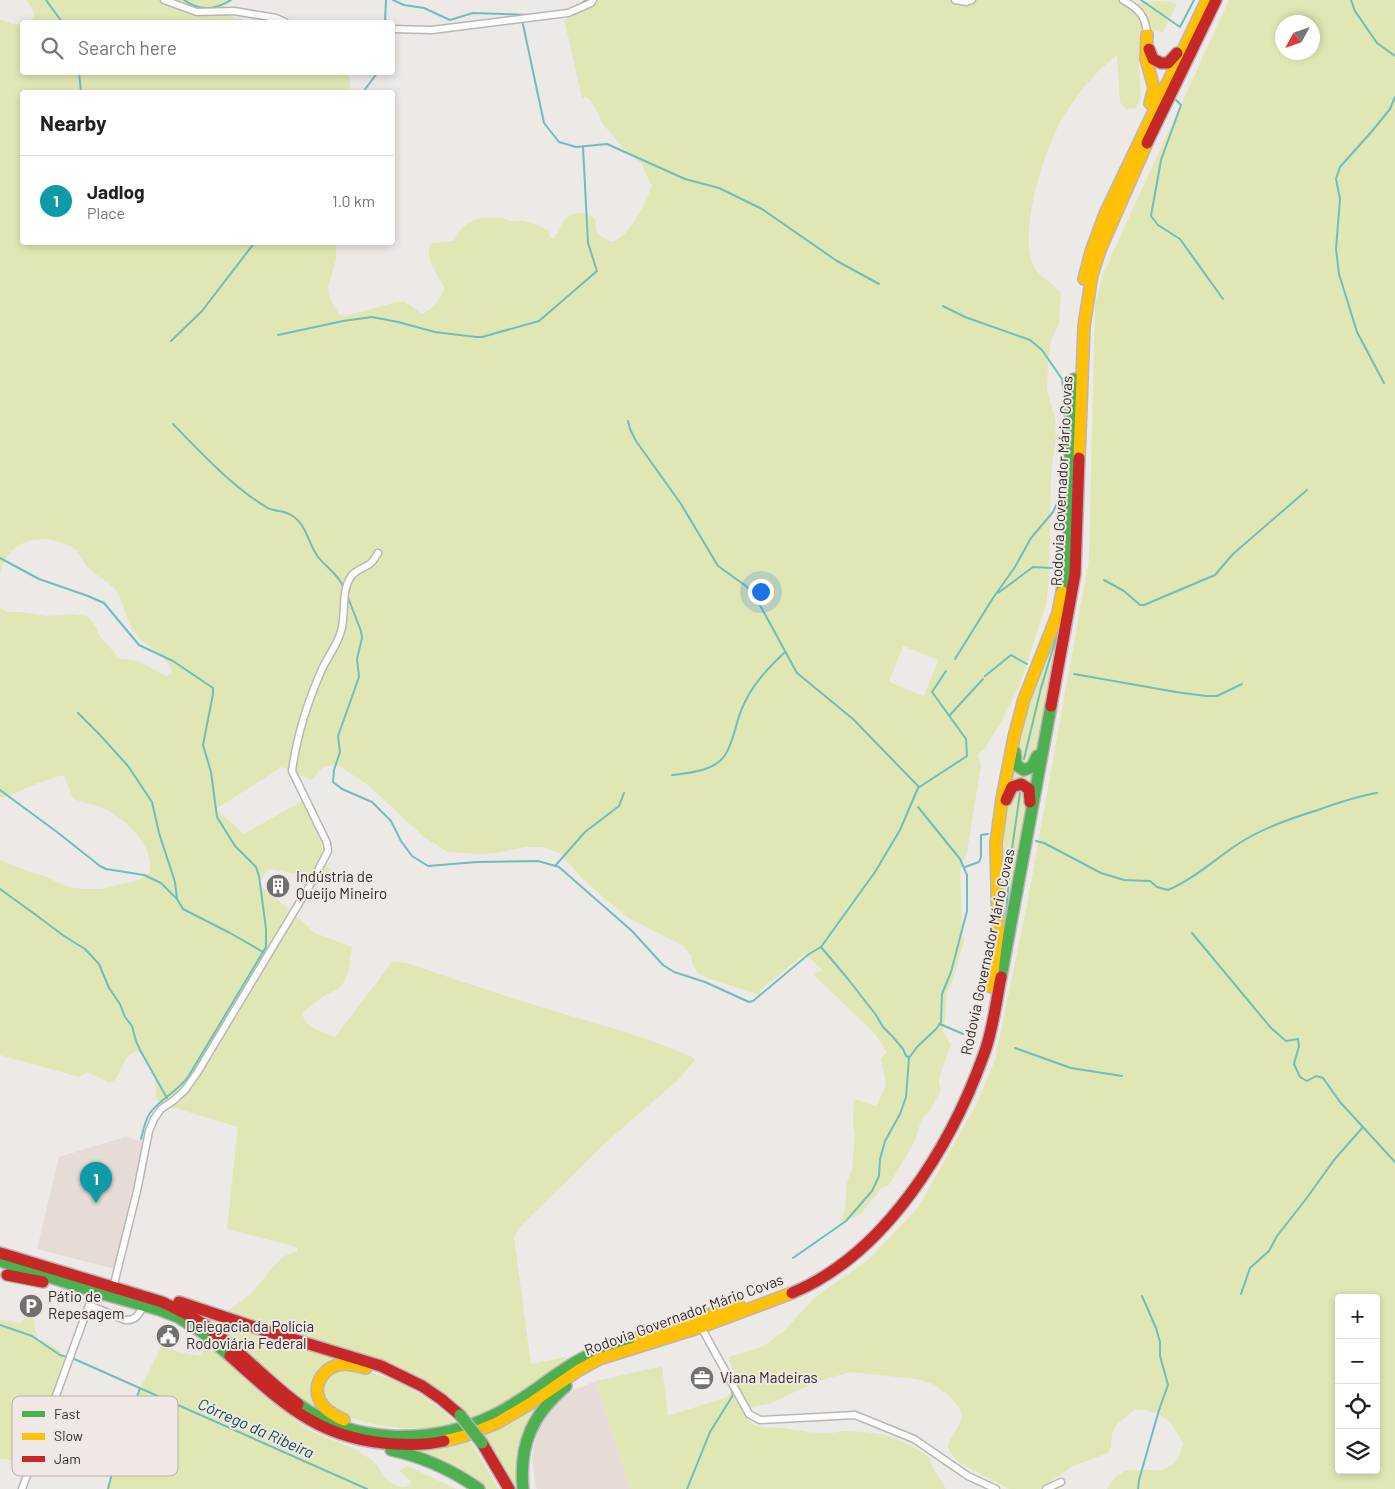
<!DOCTYPE html>
<html lang="en">
<head>
<meta charset="utf-8">
<style>
  :root { --surface:#fff; --page:#f2f2f2; --text:#222; --muted:#767676; --line:#e0e0e0; --accent:#ea580c }
  body { margin:0; font-family:Barlow,sans-serif; background:var(--page); color:var(--text) }
  .controls { position:absolute; right:15px; bottom:15px; display:grid; overflow:hidden; border-radius:5px; box-shadow:0 2px 8px #0003 }
  .controls button { width:45px; height:45px; display:grid; place-items:center; padding:0; border:0; border-bottom:1px solid var(--line); background:var(--surface); color:var(--text); font:25px sans-serif }
  .compass { position:absolute; left:1275px; top:15px; width:45px; height:45px; border-radius:50%; background:var(--surface); box-shadow:0 2px 8px #0003; rotate:230deg }
  .you { position:absolute; left:760px; top:591px; width:18px; height:18px; margin:-12px; border:4px solid #fff; border-radius:50%; background:#1a73e8; box-shadow:0 0 0 8px #1a73e833 }
  .badge { display:grid; place-items:center; width:32px; height:32px; border-radius:50%; background:var(--accent); color:#fff; font-size:16px; font-weight:700 }
  .pin { position:absolute; translate:-50% -41px; filter:drop-shadow(0 1px 2px #0008) }
  .pin::after { content:''; position:absolute; top:26px; width:18px; height:15px; background:inherit; clip-path:polygon(0 0,100% 0,50% 100%) }
  .list { margin:0; padding:0; list-style:none }
  h2 { display:flex; justify-content:space-between; align-items:center; height:65px; margin:0; padding:0 20px; font-size:21px }
  h2 small { font-size:16px; font-weight:400; color:var(--muted) }
  .list li { display:grid; grid-template-columns:32px 1fr auto; gap:15px; align-items:center; box-sizing:border-box; height:90px; padding:0 20px; border-top:1px solid var(--line) }
  .list b { display:block; font-size:19px; white-space:nowrap }
  .list p { margin:0; font-size:16px; white-space:nowrap; color:var(--muted) }
  .list em { font-size:16px; font-style:normal; color:var(--muted) }
  .icon { flex:none; width:28px; height:28px; fill:none; stroke:currentColor; stroke-width:2; stroke-linecap:round; stroke-linejoin:round }
  .map { position:relative; flex:none; width:1395px; height:1489px; overflow:hidden }
  .search { position:absolute; background:var(--surface); box-shadow:0 2px 8px #0003; left:20px; top:20px; width:375px; height:55px; display:flex; align-items:center; gap:12px; box-sizing:border-box; padding:0 18px; border-radius:5px; color:var(--muted); font-size:19px }
  .panel { position:absolute; background:var(--surface); box-shadow:0 2px 8px #0003; left:20px; top:90px; width:375px; height:155px; border-radius:5px }
  .map>svg:first-child { display:block }
</style>
</head>
<body>
<div class="map">
<svg width="1395" height="1489" viewBox="0 0 1395 1489">
  <rect width="100%" height="100%" fill="#ede9e7"/>
  <g fill="#e6dbd7">
    <path d="M125 1137 143 1141 115 1269 37 1249 59 1157Z"/>
    <path d="M596 1381 631 1489H537L535 1483 532 1458 535 1440 539 1427 556 1404 567 1393Z"/>
  </g>
  <g fill="#e1e7b4" fill-rule="evenodd">
    <path d="M26 0H231L223 5V8L227 15 251 22H27L35 17 33 10Z"/>
    <path d="M591 0H1130L1137 4C1147 0 1167 0 1177 4L1162 33 1157 30 1150 34 1142 50 1139 66 1141 98 1136 108 1126 109 1120 102 1117 55C1097 71 1083 87 1068 109 1047 140 1019 225 1032 262 1037 276 1051 282 1061 292L1059 323 1051 341 1048 365 1047 390 1055 419 1056 435 1051 475 1049 582 1046 605 1020 684 1001 722 984 750 977 754 981 765 967 852 960 872 962 920 961 931 964 941 953 979 946 995 947 998C944 1009 948 1019 942 1030L951 1045C949 1048 939 1078 939 1082 939 1085 940 1087 941 1090L930 1111 922 1118 915 1141 889 1185 879 1190 877 1195C870 1199 869 1204 864 1210 858 1218 848 1219 840 1222L845 1209 847 1183 852 1168 855 1134 853 1123 854 1099 876 1106 886 1086 881 1058 887 1053 876 1035 813 974 823 970 805 954 759 991 760 995 705 977 698 973 692 964 691 955 683 946 629 918 605 899 581 877 560 853 541 847H526L496 853 482 854 448 852 424 837 368 785 336 764 322 768 312 780 281 767 216 809 244 834 306 799 316 826 328 868 330 869 321 878 269 869 258 884 283 904 315 933 352 947 348 973 344 982 338 989 322 997 302 1013C305 1028 323 1032 335 1037L393 961 407 963C444 976 481 988 519 1000 577 1019 636 1032 692 1057L695 1060 678 1080 604 1144 519 1228 514 1237 531 1364 566 1357 567 1359 510 1399 492 1410 467 1420 437 1392 187 1302 189 1296 211 1309 225 1313C235 1305 248 1298 256 1288 270 1272 276 1257 297 1251V1247L227 1229 238 1127 162 1104 156 1098C157 1080 151 1063 138 1051 122 1053 122 1078 110 1083L87 1072 79 1077 0 1055V860L33 873 45 876 65 886 82 889H101L114 886 139 880 149 873C157 847 124 818 103 808 93 803 83 804 73 798L64 776H59L41 782 6 797H0V608L8 612H21L46 616 72 614 87 616 96 627 100 637 115 653 116 658 138 661 166 676 172 674C170 655 145 648 134 632 125 619 124 599 113 587 105 579 94 575 87 566 82 560 79 551 73 548 43 531 9 538 0 573V19L12 24H22V72L349 73 350 84 349 92H22V242L336 243V260L328 287 329 296 339 315 346 316 396 302H405L422 314C432 310 441 299 444 288 439 275 425 261 430 245L432 243 454 241C464 219 480 216 502 218 505 219 507 220 510 221 514 221 518 220 522 221 531 222 540 226 548 230L550 237 554 239C566 221 560 213 587 213L595 219 597 234 611 242C629 238 646 203 652 186L641 163 628 153 602 123 596 109 590 100 585 97 582 98 565 23 563 21 572 16ZM903 646 938 660 924 696 889 682Z"/>
    <path d="M1229 0H1395V1489H1107L1116 1476 1125 1471 1137 1470H1162L1174 1464 1179 1457 1183 1443 1179 1435 1169 1421 1157 1413 1145 1410H1134L1116 1425 1112 1434 1111 1447 1108 1453 1071 1467 1040 1489H1009L960 1463 950 1453 948 1446 950 1440 960 1424 962 1415 959 1407 949 1396 935 1385 917 1379 851 1372 818 1381 769 1404 751 1407 747 1413V1419C757 1430 768 1427 782 1428 796 1430 809 1433 824 1433 831 1434 839 1431 847 1431 855 1431 865 1432 873 1433 894 1435 913 1446 929 1457L933 1468 946 1489H631L596 1381 662 1366 668 1416 727 1397 738 1383 728 1357 762 1347 784 1331 814 1298 868 1260 897 1230 919 1206 977 1103 995 1060 1027 905 1089 559 1095 304 1103 274ZM1282 22H1312V52H1282ZM1339 1298H1376V1470H1339Z"/>
    <path d="M1065 609 1037 745C1034 753 1033 761 1024 764L1020 762 1019 748 1030 701Z"/>
    <path d="M1012 767 1017 773 1024 776 1035 772 1032 787 1028 780 1020 778 1010 782Z"/>
    <path d="M1016 790H1024L1026 800 1015 882 1003 935C1005 893 992 827 1016 790Z"/>
    <path d="M35 1312 34 1324 38 1339C50 1344 63 1348 65 1364L28 1464 19 1461 0 1459V1320L21 1323Z"/>
    <path d="M204 1317 354 1361 324 1366 320 1412C302 1400 284 1388 267 1373 246 1354 227 1332 204 1317Z"/>
    <path d="M204 1340 214 1346 296 1421 311 1431 359 1451C363 1456 368 1456 372 1460 384 1471 382 1485 404 1487L409 1485 411 1481 400 1472V1470L408 1466 456 1489H108L135 1399 161 1347 183 1353 202 1356Z"/>
    <path d="M343 1369C386 1371 427 1393 456 1424 444 1426 433 1429 421 1429 398 1429 320 1422 323 1388 324 1376 333 1372 343 1369Z"/>
    <path d="M541 1402 519 1489H512L481 1437 508 1423Z"/>
    <path d="M470 1441 499 1489H482L407 1451 442 1448Z"/>
  </g>
  <g fill="none" stroke-linecap="round" stroke-linejoin="round">
    <g stroke="#6ebebe" stroke-width="2">
      <path d="M46 0 62 22"/>
      <path d="M184 0C199 11 216 10 231 0"/>
      <path d="M393 0 404 5 424 8 450 20 473 13 532 15"/>
      <path d="M1141 0 1180 27 1194 0"/>
      <path d="M1351 0 1355 11 1377 43 1395 56"/>
      <path d="M578 6 586 0"/>
      <path d="M521 15 544 123 559 142 576 147 607 144 685 179 719 188 762 209 837 261 879 284"/>
      <path d="M385 22 386 0"/>
      <path d="M79 72 81 92"/>
      <path d="M363 92 378 72"/>
      <path d="M1176 100 1181 105 1161 160 1151 216 1158 225 1180 239 1223 299"/>
      <path d="M943 306 965 317 1030 340 1042 350 1062 379 1065 403V440"/>
      <path d="M278 335 343 321 372 317 398 322 435 332 476 337H482L539 321 597 271 588 243 583 147"/>
      <path d="M171 341 202 311 255 242"/>
      <path d="M1384 383 1357 332 1339 274 1336 249 1340 199 1336 179 1340 167 1373 130 1390 109 1395 97"/>
      <path d="M628 421 630 429 636 441 681 504 718 566 746 586 755 596 797 673 853 719 919 787"/>
      <path d="M173 424C200 452 233 487 266 507 274 512 284 510 291 515 307 524 308 544 318 557 326 567 337 573 343 586"/>
      <path d="M0 558 39 579 88 596 104 603 139 645 173 661 213 688V694L203 745 211 772 217 817 235 846 256 867 259 876 266 929V947L188 1077C177 1092 160 1099 150 1113 145 1120 143 1131 141 1139"/>
      <path d="M1104 580 1124 591 1140 605H1144L1215 575 1233 554 1307 490"/>
      <path d="M998 593 1033 567 1052 568"/>
      <path d="M347 595 361 631 362 638 357 659 359 677 338 736 340 752 334 770 333 782 342 789 372 802 391 821 401 841 412 856 428 866 477 862 538 861 559 867 632 931 663 965 674 972 705 982 749 1002 753 1001 809 954 821 947 875 872 900 830 918 788 967 756 966 739 932 692 946 671"/>
      <path d="M955 659 993 598 1015 567 1031 538 1053 512 1060 497 1064 474"/>
      <path d="M1074 674 1176 692 1206 696H1217L1242 684"/>
      <path d="M985 676 1011 655 1027 664"/>
      <path d="M78 713 100 735 128 766 152 802 159 833 175 882 177 899"/>
      <path d="M949 716 983 679"/>
      <path d="M1024 759 1041 688 1060 625"/>
      <path d="M672 775C689 773 715 771 725 755 734 742 735 725 741 711 750 687 767 669 785 652"/>
      <path d="M0 790 57 832 100 866 106 869 144 875 161 883 177 899 183 909 230 933 263 952"/>
      <path d="M1036 841 1044 843 1101 873 1124 880 1150 881 1157 887 1168 890C1192 880 1213 861 1235 846 1260 829 1289 819 1318 810 1338 803 1356 796 1377 793"/>
      <path d="M555 866 585 832 619 806 624 793"/>
      <path d="M965 867 979 862 981 857V835L988 834"/>
      <path d="M0 889 36 915 64 936 85 949 99 964 109 988 120 1004 125 1017 132 1026 136 1041 140 1050 167 1098"/>
      <path d="M1006 917 1010 863 1020 793"/>
      <path d="M1192 933 1271 1028 1286 1041 1298 1039 1299 1046 1294 1064 1300 1077 1307 1081 1316 1076 1323 1078 1340 1102 1395 1162"/>
      <path d="M821 947 848 979 876 1015 883 1027 893 1037 903 1049 906 1056 909 1057"/>
      <path d="M940 1024 963 1034"/>
      <path d="M1015 1048 1071 1068 1122 1076"/>
      <path d="M793 1258 846 1221 872 1191 879 1176 880 1159 885 1141 900 1114 906 1097 909 1058 917 1047 936 1029 941 1022 942 994 951 972 967 911V875L960 859 918 807"/>
      <path d="M1241 1294 1250 1268 1269 1251 1277 1236 1306 1199 1334 1160 1363 1127"/>
      <path d="M0 1325 32 1336 60 1355 67 1357"/>
      <path d="M72 1358 367 1489"/>
      <path d="M108 1489 115 1462 140 1388"/>
      <path d="M687 1489 710 1432 733 1395 730 1384"/>
      <path d="M1138 1489 1139 1480 1159 1410 1168 1385 1160 1356V1342L1156 1328 1142 1296"/>
    </g>
    <g stroke="#bab6b5" stroke-width="9">
      <g id="street">
        <path d="M164 0 197 12 234 11 276 18 285 22"/>
        <path d="M955 0 966 2 972 0"/>
        <path d="M1123 0C1139 9 1146 16 1147 35"/>
        <path d="M392 29 432 30 568 13 591 3 593 0"/>
        <path d="M114 1284 137 1191 149 1131 154 1119 161 1109 173 1101 185 1090 197 1073 313 880 328 851 327 843 292 771C297 734 307 703 322 669 328 656 338 644 341 631 346 615 341 593 350 578 354 570 365 568 371 563 374 560 376 556 378 553"/>
        <path d="M701 1327 749 1414 760 1420 855 1415 914 1439 968 1476 996 1489"/>
        <path d="M22 1489 89 1305 125 1320C136 1321 139 1314 144 1305"/>
        <path d="M1046 1489 1061 1482"/>
      </g>
    </g>
    <g stroke="#bab6b5" stroke-width="14">
      <g id="fast">
        <path d="M1062 592 1069 549 1070 450 1074 379"/>
        <path d="M1015 752 1016 765 1024 770 1032 767 1037 756"/>
        <path d="M1001 977 1051 706"/>
        <path d="M0 1261 96 1292 160 1310 178 1317 202 1332 230 1356"/>
        <path d="M298 1404C354 1445 433 1445 494 1415 523 1401 547 1379 574 1363 594 1351 615 1344 638 1338"/>
        <path d="M391 1450C424 1457 452 1470 479 1489"/>
        <path d="M523 1489C519 1444 532 1415 566 1386"/>
      </g>
    </g>
    <g stroke="#bab6b5" stroke-width="14">
      <g id="slow">
        <path d="M1147 35 1146 59 1154 88 1150 103"/>
        <path d="M1084 279 1091 252 1105 214 1207 0"/>
        <path d="M1079 458 1084 326 1092 275 1100 250 1147 143"/>
        <path d="M991 987 998 931 996 843 1002 799 1014 737 1024 699 1058 613 1062 592"/>
        <path d="M638 1338 739 1305"/>
        <path d="M344 1420C335 1416 325 1411 320 1401 311 1384 325 1366 343 1364 351 1364 358 1366 366 1368"/>
        <path d="M444 1441 464 1436 497 1423 531 1403 579 1370 599 1359 701 1327 792 1293"/>
      </g>
    </g>
    <g stroke="#bab6b5" stroke-width="14">
      <g id="jam">
        <path d="M1149 49 1153 59 1161 63H1168L1177 53"/>
        <path d="M1147 143 1216 0"/>
        <path d="M1051 706 1075 574 1079 458"/>
        <path d="M1006 800 1012 787 1021 784 1029 789 1030 802"/>
        <path d="M0 1253 162 1302C177 1309 192 1316 206 1326 239 1350 266 1380 298 1404"/>
        <path d="M7 1275 43 1282"/>
        <path d="M792 1293C886 1254 951 1146 984 1054 993 1030 996 1002 1001 977"/>
        <path d="M179 1302 263 1330 381 1366 422 1386 441 1399 460 1415"/>
        <path d="M230 1356C284 1404 319 1440 395 1444 412 1445 428 1445 444 1441"/>
        <path d="M482 1443 509 1489"/>
      </g>
    </g>
    <use href="#street" stroke="#fcfcfb" stroke-width="6"/>
    <use href="#fast" stroke="#4caf50" stroke-width="11"/>
    <use href="#slow" stroke="#ffc107" stroke-width="11"/>
    <use href="#jam" stroke="#c62828" stroke-width="11"/>
    <g stroke="#bab6b5" stroke-width="14" stroke-linecap="butt">
      <path id="fast-bridge" d="M460 1415 482 1443"/>
    </g>
    <use href="#fast-bridge" stroke="#4caf50" stroke-width="11"/>
  </g>
  <defs>
    <g id="building-disc" transform="scale(1.25)"><circle r="9.5" fill="#726f6d" stroke="#f0e8e4"/><path d="M-4-6H4V6H1V3H-1V6H-4ZM-2.5-4.3h1.7v1.8h-1.7ZM.8-4.3h1.7v1.8H.8ZM-2.5-1h1.7V.8h-1.7ZM.8-1h1.7V.8H.8Z" fill="#fff"/></g>
    <g id="parking-disc" transform="scale(1.25)"><circle r="9.5" fill="#726f6d" stroke="#f0e8e4"/><path d="M-3.5-5.5H1a3.5 3.5 0 0 1 0 7H-1V5.5H-3.5ZM-1-3.4V-.6H.8a1.4 1.4 0 0 0 0-2.8Z" fill="#fff"/></g>
    <g id="civic-disc" transform="scale(1.25)"><circle r="9.5" fill="#726f6d" stroke="#f0e8e4"/><path d="M-.6-6.5H3V-4.5H.6V-3L4-1V1h2V6H-6V1h2V-1L-.6-3ZM-1.2 2.5V6h2.4V2.5Z" fill="#fff"/></g>
    <g id="office-disc" transform="scale(1.25)"><circle r="9.5" fill="#726f6d" stroke="#f0e8e4"/><path d="M-6-3h4V-5.5h4V-3h4V5H-6ZM-1-4.5V-3h2v-1.5ZM-6 0V1H6V0Z" fill="#fff"/></g>
  </defs>
  <g fill-rule="evenodd">
    <use href="#building-disc" x="278" y="886"/>
    <use href="#parking-disc" x="31" y="1306"/>
    <use href="#civic-disc" x="168" y="1336"/>
    <use href="#office-disc" x="702" y="1378"/>
  </g>
  <g text-anchor="middle" stroke-width="4" stroke-linejoin="round" paint-order="stroke">
    <g font-size="15" fill="#302d2b" stroke="#f0e8e4">
      <text transform="translate(1062 481) rotate(-87)" y="5">Rodovia Governador Mário Covas</text>
      <text transform="translate(988 952) rotate(-78)" y="5">Rodovia Governador Mário Covas</text>
      <text transform="translate(684 1315) rotate(-20)" y="5">Rodovia Governador Mário Covas</text>
    </g>
    <g font-size="15" fill="#302d2b" stroke="#f0e8e4" text-anchor="start">
      <text x="296" y="882">Indústria de<tspan x="296" dy="17">Queijo Mineiro</tspan></text>
      <text x="48" y="1302">Pátio de<tspan x="48" dy="17">Repesagem</tspan></text>
      <text x="186" y="1332">Delegacia da Polícia<tspan x="186" dy="17">Rodoviária Federal</tspan></text>
      <text x="720" y="1383">Viana Madeiras</text>
    </g>
    <g font-size="16" font-style="italic" fill="#0e5152" stroke="#f0e8e4">
      <text transform="translate(256 1428) rotate(24)" y="6">Córrego da Ribeira</text>
    </g>
  </g>
  <rect x="12" y="1396" width="166" height="80" rx="8" fill="#f0e8e4" stroke="#b6b0ac" stroke-width="1"/>
  <rect x="22" y="1411" width="23" height="6" fill="#4caf50"/>
  <rect x="22" y="1433" width="23" height="7" fill="#ffc107"/>
  <rect x="22" y="1456" width="23" height="6" fill="#c62828"/>
  <g font-size="14" fill="#302d2b">
    <text x="54" y="1419">Fast</text>
    <text x="54" y="1441">Slow</text>
    <text x="54" y="1464">Jam</text>
  </g>
</svg>
<div class="controls">
<button>+</button>
<button>−</button>
<button><svg class="icon" aria-label="locate" viewBox="0 0 24 24"><circle cx="12" cy="12" r="6"/><path d="M12 2v4M12 18v4M2 12h4M18 12h4"/></svg></button>
<button><svg class="icon" aria-label="layers" viewBox="0 0 24 24"><path d="M12 4l9 5-9 5-9-5zM3 14l9 5 9-5"/></svg></button>
</div>
<svg class="compass" viewBox="-18 -18 36 36"><path d="M0-13l5 13h-10z" fill="#e53935"/><path d="M0 13l5-13h-10z" fill="#767676"/></svg>
<div class="you"></div>
<div class="pin badge" style="left:96px;top:1203px;background:#0f9aa8">1</div>
<div class="search"><svg class="icon" aria-label="search" viewBox="0 0 24 24"><circle cx="10" cy="10" r="6"/><path d="M15 15l6 6"/></svg>Search here</div>
<section class="panel">
<h2>Nearby<small></small></h2>
<ul class="list">
<li><span class="badge" style="background:#0f9aa8">1</span><div><b>Jadlog</b><p>Place</p></div><em>1.0 km</em></li>
</ul>
</section>
</div>
</body>
</html>
